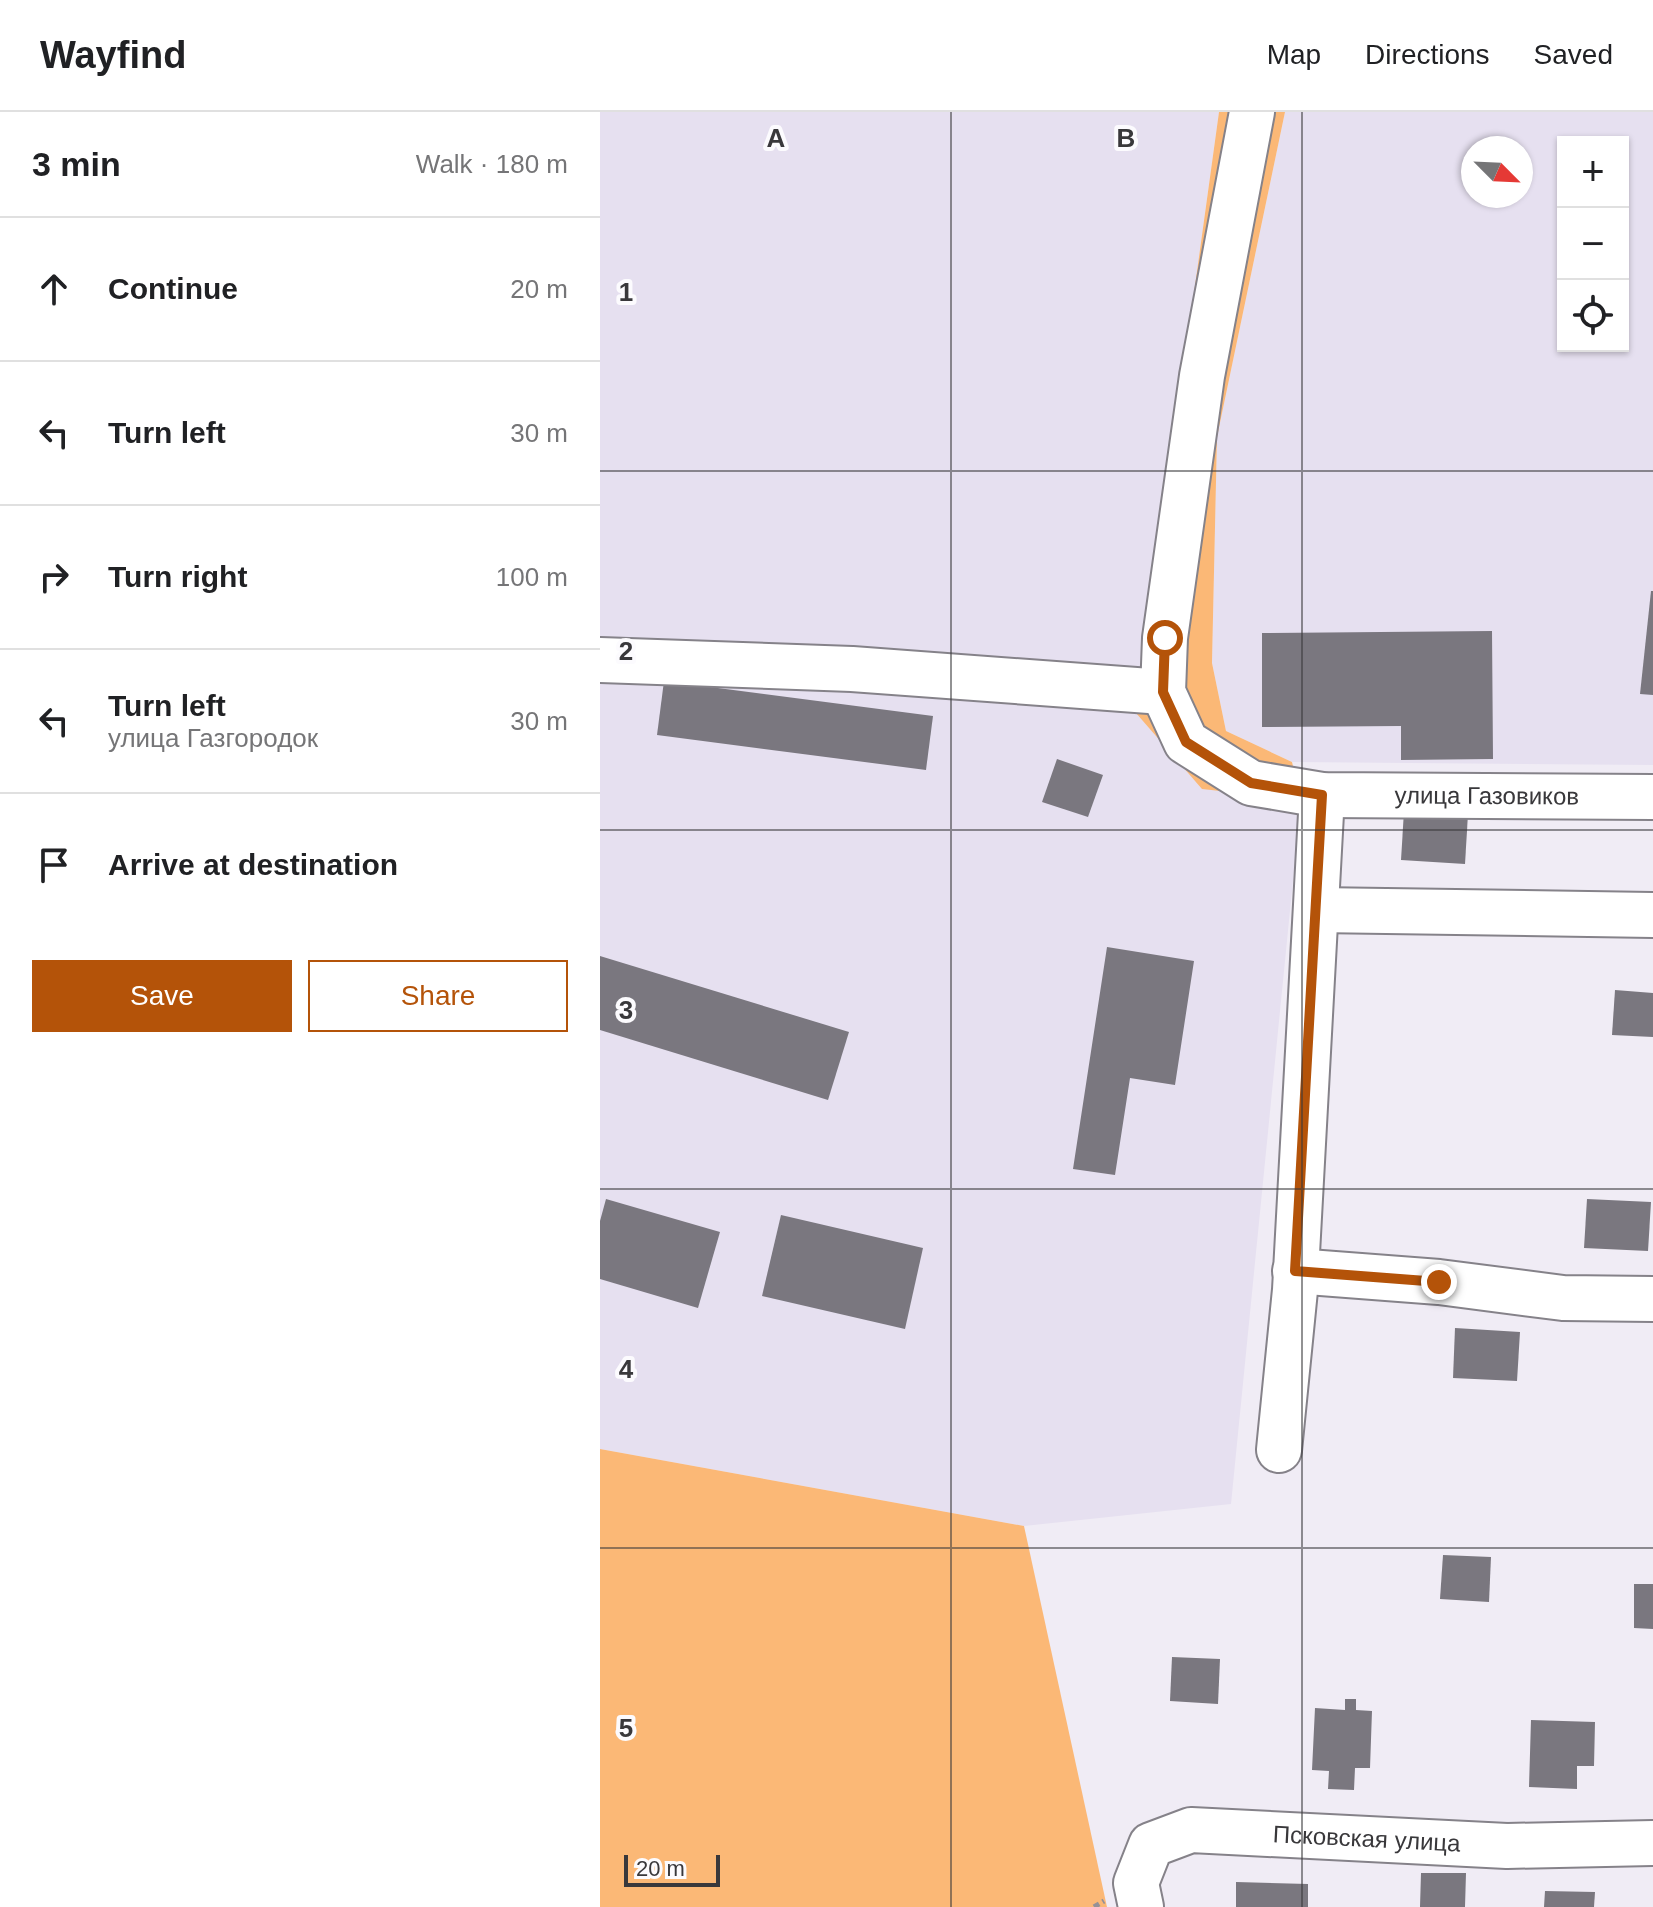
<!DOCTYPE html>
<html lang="en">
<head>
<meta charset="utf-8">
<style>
  :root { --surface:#fff; --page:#f6f6f6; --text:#202124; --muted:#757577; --line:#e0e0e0; --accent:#b45309 }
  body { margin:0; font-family:Arial,sans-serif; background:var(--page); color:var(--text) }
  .controls { position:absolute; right:24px; top:24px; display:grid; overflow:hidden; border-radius:0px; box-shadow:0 2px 6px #0004 }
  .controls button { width:72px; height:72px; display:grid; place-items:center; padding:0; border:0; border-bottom:2px solid var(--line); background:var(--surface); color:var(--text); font:40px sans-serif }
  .compass { position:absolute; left:861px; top:24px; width:72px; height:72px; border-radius:50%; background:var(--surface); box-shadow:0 2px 6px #0004; rotate:114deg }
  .scale { position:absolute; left:24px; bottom:20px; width:96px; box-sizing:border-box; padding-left:8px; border:4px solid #39383b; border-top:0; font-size:22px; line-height:28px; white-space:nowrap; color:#39383b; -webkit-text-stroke:6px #fcfbfe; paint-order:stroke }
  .stop { position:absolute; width:24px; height:24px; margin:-18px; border:6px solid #b45309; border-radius:50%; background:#fff }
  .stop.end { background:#b45309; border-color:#fff; box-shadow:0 2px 8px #0008 }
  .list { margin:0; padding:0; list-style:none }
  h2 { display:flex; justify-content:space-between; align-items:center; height:104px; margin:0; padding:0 32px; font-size:34px }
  h2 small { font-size:26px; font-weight:400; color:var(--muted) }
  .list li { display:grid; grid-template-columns:52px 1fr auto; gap:24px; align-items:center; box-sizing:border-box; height:144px; padding:0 32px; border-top:2px solid var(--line) }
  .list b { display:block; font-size:30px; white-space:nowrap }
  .list p { margin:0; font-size:26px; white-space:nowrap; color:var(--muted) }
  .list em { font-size:26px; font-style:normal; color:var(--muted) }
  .actions { display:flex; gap:16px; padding:24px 32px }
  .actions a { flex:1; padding:18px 0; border:2px solid var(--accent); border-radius:0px; text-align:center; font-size:28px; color:var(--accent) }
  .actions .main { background:var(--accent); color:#fff }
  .icon { flex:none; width:44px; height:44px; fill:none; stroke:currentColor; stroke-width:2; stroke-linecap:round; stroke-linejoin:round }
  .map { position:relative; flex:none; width:1053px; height:1795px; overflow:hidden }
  header { display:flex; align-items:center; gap:48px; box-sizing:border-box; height:112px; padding:0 40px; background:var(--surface); border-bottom:2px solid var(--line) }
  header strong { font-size:38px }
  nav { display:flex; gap:44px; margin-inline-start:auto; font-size:28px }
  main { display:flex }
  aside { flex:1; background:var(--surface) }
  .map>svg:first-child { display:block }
</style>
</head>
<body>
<header>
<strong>Wayfind</strong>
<nav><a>Map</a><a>Directions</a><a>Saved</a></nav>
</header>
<main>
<aside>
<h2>3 min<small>Walk · 180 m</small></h2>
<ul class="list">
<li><svg class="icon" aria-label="ahead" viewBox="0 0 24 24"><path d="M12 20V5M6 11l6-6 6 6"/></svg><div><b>Continue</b></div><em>20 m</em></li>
<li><svg class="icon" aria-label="left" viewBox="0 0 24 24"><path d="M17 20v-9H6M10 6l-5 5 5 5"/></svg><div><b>Turn left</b></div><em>30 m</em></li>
<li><svg class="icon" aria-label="right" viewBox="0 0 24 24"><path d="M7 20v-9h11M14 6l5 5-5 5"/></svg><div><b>Turn right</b></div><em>100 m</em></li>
<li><svg class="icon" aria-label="left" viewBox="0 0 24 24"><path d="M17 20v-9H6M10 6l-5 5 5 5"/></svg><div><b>Turn left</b><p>улица Газгородок</p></div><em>30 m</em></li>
<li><svg class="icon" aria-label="arrive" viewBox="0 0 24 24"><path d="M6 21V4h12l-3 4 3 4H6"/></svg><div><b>Arrive at destination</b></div></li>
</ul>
<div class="actions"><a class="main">Save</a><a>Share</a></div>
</aside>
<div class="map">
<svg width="1053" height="1795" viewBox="0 0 1053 1795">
  <rect width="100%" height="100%" fill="#f0ecf5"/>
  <g fill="#e6e0f0" fill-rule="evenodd">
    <path d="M0 0H619L536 601 701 688 631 1392 424 1414 0 1337Z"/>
    <path d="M685 0H1053V653L692 650 626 619 612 551 617 325ZM963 30H1023V234H963ZM873 36H921V84H873Z"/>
  </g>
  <g fill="#fbb876">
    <path d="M619 0H685L617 325 612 551 626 619 692 650 701 688 602 677 536 601Z"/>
    <path d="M0 1337 424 1414 507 1795H0Z"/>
  </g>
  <g fill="#7a777f">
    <path d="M1051 479H1053V583L1040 582Z"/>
    <path d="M892 519 893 647 801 648V614L662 615V521Z"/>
    <path d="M64 569 333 604 326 658 57 623Z"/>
    <path d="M457 647 503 663 488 705 442 690Z"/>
    <path d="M804 699 868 702 865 752 801 748Z"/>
    <path d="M507 835 594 849 575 973 530 966 515 1063 473 1057Z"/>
    <path d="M0 844 249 920 228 988 0 918Z"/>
    <path d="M1015 878 1053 881V925L1012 923Z"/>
    <path d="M6 1087 120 1120 98 1196 0 1167V1109Z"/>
    <path d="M987 1087 1051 1090 1048 1139 984 1136Z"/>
    <path d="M181 1103 323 1136 305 1217 162 1184Z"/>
    <path d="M855 1216 920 1220 917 1269 853 1266Z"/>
    <path d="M843 1443 891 1445 889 1490 840 1487Z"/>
    <path d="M1034 1472H1053V1517L1034 1516Z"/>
    <path d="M572 1545 620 1547 618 1592 570 1589Z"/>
    <path d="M745 1587H756V1598L772 1599 770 1656H755L754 1678 728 1677 729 1659 712 1658 715 1596 745 1598Z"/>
    <path d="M931 1608 995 1610 994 1654H977V1677L929 1675Z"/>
    <path d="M821 1761H866L865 1795H820Z"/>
    <path d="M636 1770 708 1772V1795H636Z"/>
    <path d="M945 1779 995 1780 994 1795H944Z"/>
  </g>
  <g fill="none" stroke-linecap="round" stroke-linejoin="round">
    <g stroke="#858289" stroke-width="48">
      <g id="minor">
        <path id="s1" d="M652 0 602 264 565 526 563 580 586 630 651 671 722 683 1053 685"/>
        <path d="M0 548 252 557 563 580"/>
        <path d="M716 798 1053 803"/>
        <path d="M695 1159 839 1170 963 1186 1053 1187"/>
        <path d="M679 1338 695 1178 722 683"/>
        <path id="s2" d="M541 1795 536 1771 551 1733 591 1718 907 1734 1053 1731"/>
      </g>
    </g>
    <path stroke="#949197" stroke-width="5" stroke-dasharray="6 4" stroke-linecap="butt" d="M494 1795 504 1789"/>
    <use href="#minor" stroke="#fff" stroke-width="44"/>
  </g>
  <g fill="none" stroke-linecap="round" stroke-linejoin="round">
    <path stroke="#b45309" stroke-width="10" d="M565 526 563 580 586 630 651 671 722 683 695 1159 839 1170"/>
  </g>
  <path fill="none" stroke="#39383b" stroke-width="2" stroke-opacity="0.55" d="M351 0V1795M702 0V1795M0 359H1053M0 718H1053M0 1077H1053M0 1436H1053"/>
  <g text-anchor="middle" stroke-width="8" stroke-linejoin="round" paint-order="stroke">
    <g font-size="24" fill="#39383b" stroke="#fcfbfe">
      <text dy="8" stroke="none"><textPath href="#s1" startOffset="956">улица Газовиков</textPath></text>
      <text dy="8" stroke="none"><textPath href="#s2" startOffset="284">Псковская улица</textPath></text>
    </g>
  </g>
  <g font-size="26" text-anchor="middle" font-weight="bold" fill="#39383b" stroke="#fcfbfe" stroke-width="8" stroke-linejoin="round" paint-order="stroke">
    <text x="176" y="35">A</text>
    <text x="526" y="35">B</text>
    <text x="26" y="189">1</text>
    <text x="26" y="548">2</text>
    <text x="26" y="907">3</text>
    <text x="26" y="1266">4</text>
    <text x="26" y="1625">5</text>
  </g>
</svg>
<div class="controls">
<button>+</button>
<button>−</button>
<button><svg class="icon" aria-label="locate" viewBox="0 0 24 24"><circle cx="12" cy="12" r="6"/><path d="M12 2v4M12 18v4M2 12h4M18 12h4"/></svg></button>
</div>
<svg class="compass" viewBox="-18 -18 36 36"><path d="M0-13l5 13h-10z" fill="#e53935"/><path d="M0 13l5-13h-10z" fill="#757577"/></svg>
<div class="scale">20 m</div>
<div class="stop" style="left:565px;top:526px"></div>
<div class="stop end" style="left:839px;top:1170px"></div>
</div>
</main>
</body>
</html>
